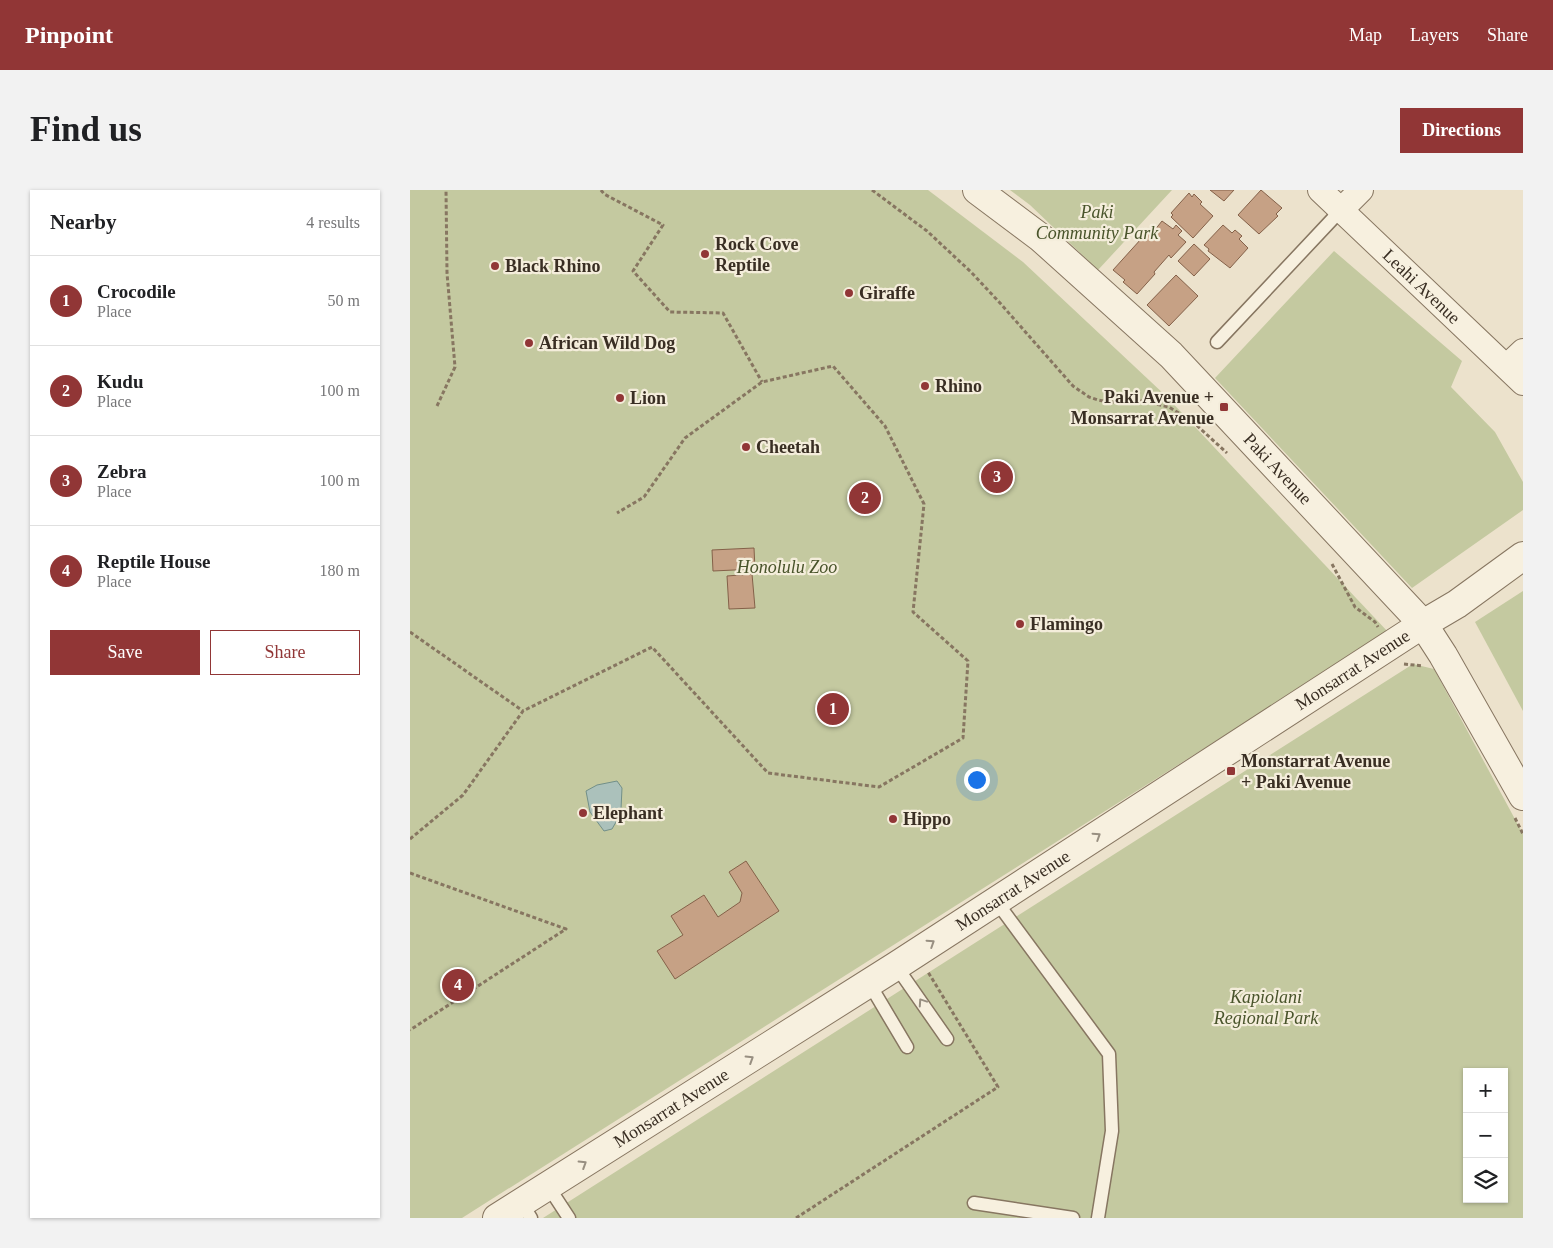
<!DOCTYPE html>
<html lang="en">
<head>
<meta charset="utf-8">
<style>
  :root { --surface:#fff; --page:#f2f2f2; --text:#202124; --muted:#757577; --line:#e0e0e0; --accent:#913636 }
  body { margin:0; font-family:"Times New Roman",serif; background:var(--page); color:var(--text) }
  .controls { position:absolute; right:15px; bottom:15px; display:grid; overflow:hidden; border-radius:0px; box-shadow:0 1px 4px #0004 }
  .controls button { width:45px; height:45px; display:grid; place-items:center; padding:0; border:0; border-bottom:1px solid var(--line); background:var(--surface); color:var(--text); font:25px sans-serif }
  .you { position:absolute; left:566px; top:589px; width:18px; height:18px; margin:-12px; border:4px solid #fff; border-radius:50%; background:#1a73e8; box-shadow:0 0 0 8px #1a73e833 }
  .badge { display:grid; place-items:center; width:32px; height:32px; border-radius:50%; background:var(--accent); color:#fff; font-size:16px; font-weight:700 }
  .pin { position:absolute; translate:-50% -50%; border:2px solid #fff; box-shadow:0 1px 5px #0006 }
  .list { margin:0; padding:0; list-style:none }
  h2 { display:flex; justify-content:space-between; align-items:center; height:65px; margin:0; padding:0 20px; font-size:21px }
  h2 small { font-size:16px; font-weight:400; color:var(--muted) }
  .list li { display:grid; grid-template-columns:32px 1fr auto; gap:15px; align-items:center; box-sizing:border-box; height:90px; padding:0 20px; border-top:1px solid var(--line) }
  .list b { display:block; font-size:19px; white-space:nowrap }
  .list p { margin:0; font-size:16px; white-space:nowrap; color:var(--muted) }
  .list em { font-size:16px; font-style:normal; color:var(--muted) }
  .actions { display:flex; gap:10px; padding:15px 20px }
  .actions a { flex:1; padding:11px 0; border:1px solid var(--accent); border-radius:0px; text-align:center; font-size:18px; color:var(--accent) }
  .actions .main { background:var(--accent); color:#fff }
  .icon { flex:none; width:28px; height:28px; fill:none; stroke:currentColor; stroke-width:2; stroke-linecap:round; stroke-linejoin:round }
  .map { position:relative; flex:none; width:1113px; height:1028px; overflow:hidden; border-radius:0px }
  header { display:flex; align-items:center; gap:30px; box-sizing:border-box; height:70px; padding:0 25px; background:var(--accent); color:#fff }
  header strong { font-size:24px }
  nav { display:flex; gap:28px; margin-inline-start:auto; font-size:18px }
  .intro { display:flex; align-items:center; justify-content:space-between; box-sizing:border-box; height:120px; padding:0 30px }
  h1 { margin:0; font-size:35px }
  .button { padding:12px 22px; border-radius:0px; background:var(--accent); color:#fff; font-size:18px; font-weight:700 }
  main { display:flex; gap:30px; padding:0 30px }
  aside { flex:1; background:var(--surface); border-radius:0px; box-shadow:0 1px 4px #0004 }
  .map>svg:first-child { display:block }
</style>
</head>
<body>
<header>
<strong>Pinpoint</strong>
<nav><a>Map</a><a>Layers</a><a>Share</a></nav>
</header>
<div class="intro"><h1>Find us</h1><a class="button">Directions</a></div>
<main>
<aside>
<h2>Nearby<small>4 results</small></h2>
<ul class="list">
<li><span class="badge">1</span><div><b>Crocodile</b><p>Place</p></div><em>50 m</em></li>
<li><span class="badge">2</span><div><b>Kudu</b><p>Place</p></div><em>100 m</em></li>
<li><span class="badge">3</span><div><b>Zebra</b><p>Place</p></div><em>100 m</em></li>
<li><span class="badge">4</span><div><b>Reptile House</b><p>Place</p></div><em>180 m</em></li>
</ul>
<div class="actions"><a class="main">Save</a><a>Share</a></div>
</aside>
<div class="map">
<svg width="1113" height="1028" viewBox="0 0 1113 1028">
  <rect width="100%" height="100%" fill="#ece2cc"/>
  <g fill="#c4c9a0" fill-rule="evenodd">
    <path d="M0 0H518L613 72 756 206 978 442 52 1028H0Z"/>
    <path d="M600 0H762L688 80 620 15Z"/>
    <path d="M924 61 1052 171 1041 197 1085 242 1113 292V320L1002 398 805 188Z"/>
    <path d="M1113 401V521L1065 432Z"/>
    <path d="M1003 474 1024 479 1113 644V1028H133ZM1057 882H1094V1009H1057Z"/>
  </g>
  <path fill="#abc1bb" stroke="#728f88" d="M207 591 212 598 211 619 206 623V632L202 639 194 641 180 622 176 601 187 595Z"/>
  <g fill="#c6a185" stroke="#846149">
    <path d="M800 0H824L814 11Z"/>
    <path d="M851 0 872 18 866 24 868 26 849 44 828 25Z"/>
    <path d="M779 3 782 7 784 4 792 12 790 14 803 26 783 48 761 27 763 25 761 23Z"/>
    <path d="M752 31 763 39 766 35 772 41 768 45 776 52 761 68 759 65 744 82 745 84 727 104 713 92 715 90 703 80 741 38 744 41Z"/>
    <path d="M813 35 822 43 825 40 832 46 829 49 838 58 820 78 798 61 799 59 794 55Z"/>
    <path d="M784 54 800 69 784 86 768 71Z"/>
    <path d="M766 85 788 106 759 136 737 115Z"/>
    <path d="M344 358 345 379 303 381 302 360Z"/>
    <path d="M342 384 345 418 319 419 317 386Z"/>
    <path d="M336 671 369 721 265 789 247 761 273 745 261 726 294 705 308 727 330 712 332 703 319 682Z"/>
  </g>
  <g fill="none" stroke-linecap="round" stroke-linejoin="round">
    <g stroke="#877661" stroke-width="15">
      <g id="service">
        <path d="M807 152 930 21"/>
        <path d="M586 711 699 864 702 941 688 1028"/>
        <path d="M486 776 537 849"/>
        <path d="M459 793 497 857"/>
        <path d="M138 996 159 1028"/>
        <path d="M112 1013 121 1028"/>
        <path d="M564 1013 663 1028"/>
      </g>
    </g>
    <g stroke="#877661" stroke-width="26">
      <g id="minor">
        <path id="s1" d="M910 0 1113 193"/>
        <path d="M930 21 951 0"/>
        <path d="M1097 176 1113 161"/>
      </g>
    </g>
    <g stroke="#877661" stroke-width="30">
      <g id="tertiary">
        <path id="s2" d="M567 0 631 48 761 165 1013 434 1033 465 1113 606"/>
        <path id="s3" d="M87 1028 486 776 1013 434 1047 414 1113 366"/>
      </g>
    </g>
    <g stroke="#877661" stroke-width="3" stroke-dasharray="4 2.5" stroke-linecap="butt">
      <path d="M191 0 194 4 253 35 223 81 260 122 313 123 352 192"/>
      <path d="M462 0 517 41 561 82 590 113 663 196 679 207 688 210 698 212 732 211 759 217 783 232 817 263"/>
      <path d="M27 216 45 177 37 83 36 0"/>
      <path d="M922 374 945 417 965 432 968 437"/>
      <path d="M0 442 113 521"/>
      <path d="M994 474 1013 476"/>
      <path d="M1105 628 1113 644"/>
      <path d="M0 649 53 605 113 521 242 457 358 583 469 597 553 548 558 471 503 422 514 314 475 236 423 176 352 192 275 248 234 307 207 323"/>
      <path d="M0 683 156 739 0 840"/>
      <path d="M386 1028 588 897 518 782"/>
    </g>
    <use href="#service" stroke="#f7f0df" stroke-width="12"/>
    <use href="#minor" stroke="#f7f0df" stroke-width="24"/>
    <use href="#tertiary" stroke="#f7f0df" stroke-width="28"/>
  </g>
  <defs><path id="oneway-chevron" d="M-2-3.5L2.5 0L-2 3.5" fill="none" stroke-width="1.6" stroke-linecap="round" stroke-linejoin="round" transform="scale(1.25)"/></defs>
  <g stroke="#988f81">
    <use href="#oneway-chevron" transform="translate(687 646) rotate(-33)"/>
    <use href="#oneway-chevron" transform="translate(521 753) rotate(-33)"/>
    <use href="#oneway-chevron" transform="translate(512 812) rotate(-124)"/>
    <use href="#oneway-chevron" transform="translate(340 869) rotate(-32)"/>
    <use href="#oneway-chevron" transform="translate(173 974) rotate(-32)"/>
  </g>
  <g fill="#913636" stroke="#f4eddb" stroke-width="2">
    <circle cx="295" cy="64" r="5"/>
    <circle cx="85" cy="76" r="5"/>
    <circle cx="439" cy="103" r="5"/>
    <circle cx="119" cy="153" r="5"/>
    <circle cx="515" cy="196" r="5"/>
    <circle cx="210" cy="208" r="5"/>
    <rect x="809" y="212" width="10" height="10" rx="2.5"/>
    <circle cx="336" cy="257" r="5"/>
    <circle cx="610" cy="434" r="5"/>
    <rect x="816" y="576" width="10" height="10" rx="2.5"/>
    <circle cx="173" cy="623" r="5"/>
    <circle cx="483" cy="629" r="5"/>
  </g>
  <g text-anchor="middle" stroke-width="4.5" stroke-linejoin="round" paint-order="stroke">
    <g font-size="18" font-style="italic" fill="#49542b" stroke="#f4eddb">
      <text x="687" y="28">Paki<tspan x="687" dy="21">Community Park</tspan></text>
      <text x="377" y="383">Honolulu Zoo</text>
      <text x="856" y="813">Kapiolani<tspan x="856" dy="21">Regional Park</tspan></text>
    </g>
    <g font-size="18" font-weight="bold" fill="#392e23" stroke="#f4eddb" text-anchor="start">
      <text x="305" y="60">Rock Cove<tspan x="305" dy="21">Reptile</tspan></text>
      <text x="95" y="82">Black Rhino</text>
      <text x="449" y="109">Giraffe</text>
      <text x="129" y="159">African Wild Dog</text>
      <text x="525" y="202">Rhino</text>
      <text x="804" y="213" text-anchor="end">Paki Avenue +<tspan x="804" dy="21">Monsarrat Avenue</tspan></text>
      <text x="220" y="214">Lion</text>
      <text x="346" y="263">Cheetah</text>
      <text x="620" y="440">Flamingo</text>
      <text x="831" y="577">Monstarrat Avenue<tspan x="831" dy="21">+ Paki Avenue</tspan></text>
      <text x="183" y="629">Elephant</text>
      <text x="493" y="635">Hippo</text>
    </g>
    <g font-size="18" fill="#392e23" stroke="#f4eddb">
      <text dy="6" stroke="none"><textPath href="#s1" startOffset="140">Leahi Avenue</textPath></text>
      <text dy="6" stroke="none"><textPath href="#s2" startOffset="411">Paki Avenue</textPath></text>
      <text dy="6" stroke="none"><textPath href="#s3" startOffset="1016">Monsarrat Avenue</textPath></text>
      <text dy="6" stroke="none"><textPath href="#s3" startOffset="611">Monsarrat Avenue</textPath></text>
      <text dy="6" stroke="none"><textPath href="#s3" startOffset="206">Monsarrat Avenue</textPath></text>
    </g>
  </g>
</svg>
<div class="controls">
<button>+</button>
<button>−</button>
<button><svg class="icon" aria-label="layers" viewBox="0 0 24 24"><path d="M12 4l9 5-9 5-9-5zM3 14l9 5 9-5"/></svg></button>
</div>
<div class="you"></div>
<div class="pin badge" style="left:423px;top:519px">1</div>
<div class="pin badge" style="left:455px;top:308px">2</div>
<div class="pin badge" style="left:587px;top:287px">3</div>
<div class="pin badge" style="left:48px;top:795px">4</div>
</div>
</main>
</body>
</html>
